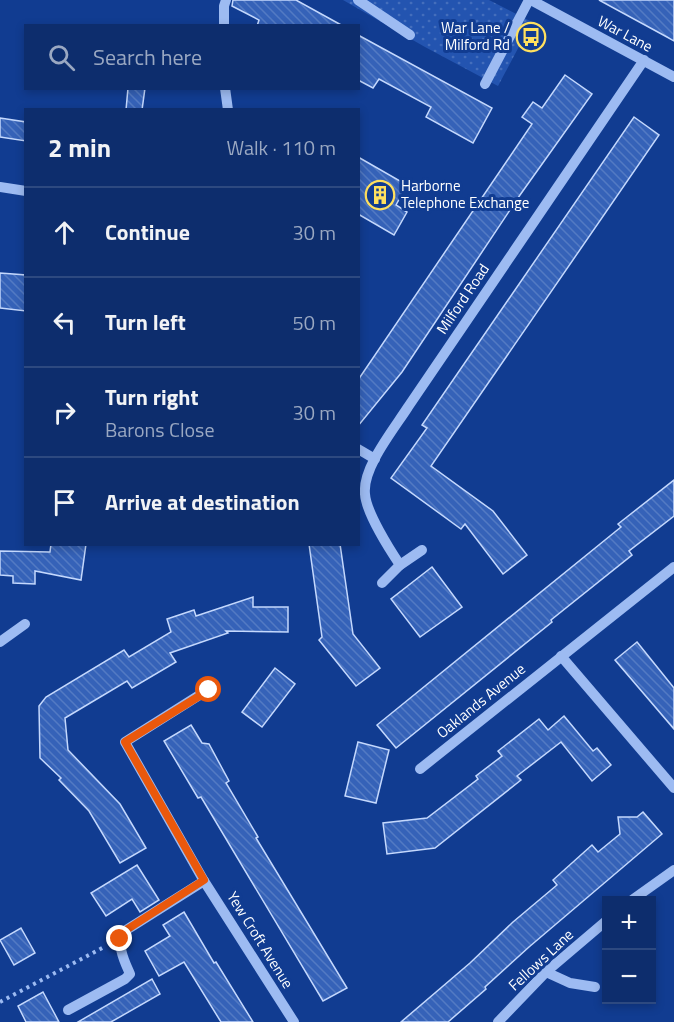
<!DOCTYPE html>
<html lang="en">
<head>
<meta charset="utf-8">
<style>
  :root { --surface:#0d2d6d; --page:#163572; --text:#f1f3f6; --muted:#9aa8c2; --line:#2d4980 }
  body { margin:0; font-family:"Titillium Web",sans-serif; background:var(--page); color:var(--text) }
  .controls { position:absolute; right:18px; bottom:18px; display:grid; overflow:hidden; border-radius:0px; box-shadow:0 3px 9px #0003 }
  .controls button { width:54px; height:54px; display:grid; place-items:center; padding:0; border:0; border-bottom:2px solid var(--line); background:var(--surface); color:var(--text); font:30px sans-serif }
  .stop { position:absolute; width:18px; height:18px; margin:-14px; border:4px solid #ea580c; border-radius:50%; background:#fff }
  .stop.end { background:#ea580c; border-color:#fff; box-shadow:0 2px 6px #0008 }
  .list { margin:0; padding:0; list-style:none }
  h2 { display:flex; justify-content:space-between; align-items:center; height:78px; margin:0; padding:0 24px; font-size:26px }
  h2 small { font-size:20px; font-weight:400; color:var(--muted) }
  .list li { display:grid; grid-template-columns:39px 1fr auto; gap:18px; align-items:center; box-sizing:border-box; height:90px; padding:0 24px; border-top:2px solid var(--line) }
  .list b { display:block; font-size:22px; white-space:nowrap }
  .list p { margin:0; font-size:20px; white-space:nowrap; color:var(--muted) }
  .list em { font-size:20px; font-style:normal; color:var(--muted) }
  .icon { flex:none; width:33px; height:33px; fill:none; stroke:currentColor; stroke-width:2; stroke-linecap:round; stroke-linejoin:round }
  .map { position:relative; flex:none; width:674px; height:1022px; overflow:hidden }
  .search { position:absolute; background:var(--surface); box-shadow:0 3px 9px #0003; left:24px; top:24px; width:336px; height:66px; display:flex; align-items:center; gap:15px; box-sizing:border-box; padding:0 21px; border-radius:0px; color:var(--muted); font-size:22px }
  .panel { position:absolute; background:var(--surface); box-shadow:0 3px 9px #0003; left:24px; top:108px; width:336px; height:438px; border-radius:0px }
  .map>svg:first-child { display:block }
</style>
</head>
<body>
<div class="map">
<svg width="674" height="1022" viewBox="0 0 674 1022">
  <defs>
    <pattern id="grass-dots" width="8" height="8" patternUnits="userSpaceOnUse" patternTransform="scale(1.5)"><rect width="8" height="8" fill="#2354b0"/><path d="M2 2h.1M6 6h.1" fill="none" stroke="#446ebc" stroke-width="1.8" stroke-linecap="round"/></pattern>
    <pattern id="building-back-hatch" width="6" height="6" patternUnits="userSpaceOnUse" patternTransform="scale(1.5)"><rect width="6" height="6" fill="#3562b8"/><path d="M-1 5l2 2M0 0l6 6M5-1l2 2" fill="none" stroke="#537ac3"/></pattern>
  </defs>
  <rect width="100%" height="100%" fill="#113c91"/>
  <path fill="url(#grass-dots)" d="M343 0H489L532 22 498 86 425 47Z"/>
  <g fill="url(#building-back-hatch)" stroke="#c4d8fd" stroke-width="1.5">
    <path d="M233 0H296L343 26H257L259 20 232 6Z"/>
    <path d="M599 0H674V41L667 37Z"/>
    <path d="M358 35 492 108 473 143 426 117 431 107 379 79 373 88 358 80Z"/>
    <path d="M565 75 592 94 520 195 402 372 358 426V380L532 124 522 117 533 102 542 108Z"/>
    <path d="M128 88H145L142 110H126Z"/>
    <path d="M634 117 659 135 431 466 493 511 527 555 503 574 465 524 461 529 391 478 427 428 422 425Z"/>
    <path d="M0 118 26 122V141L0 137Z"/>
    <path d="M358 157 407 185 396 205 407 212 394 235 358 214Z"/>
    <path d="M0 273 26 275V311L0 308Z"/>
    <path d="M674 480V516L629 551 632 555 551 620 552 622 396 748 377 725 621 527 618 524Z"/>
    <path d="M51 544H86L81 580 35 571V584L13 583V576L0 575V551L50 552Z"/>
    <path d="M309 544H340L353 634 380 668 356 686 319 640 322 637Z"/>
    <path d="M432 567 462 607 420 637 391 599Z"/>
    <path d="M253 597V607H288V632L226 631 228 633 170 653 176 662 132 688 127 681 65 718 68 750 120 804 146 848 120 863 89 811 59 780 61 778 40 758 39 706 46 697 124 650 129 657 171 632 167 619 194 610 196 616Z"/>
    <path d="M637 642 674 688V729L615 660Z"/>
    <path d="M275 668 295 684 262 727 242 712Z"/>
    <path d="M564 716 593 751 597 748 611 765 592 781 561 742 517 776 521 780 435 848 387 854 383 823 427 818 478 779 476 776 502 756 498 751 539 719 548 730Z"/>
    <path d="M191 725 202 743 209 744 229 781 226 783 258 837 256 838 347 988 323 1001 201 797 198 798 164 741Z"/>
    <path d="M358 742 389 750 376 803 345 796Z"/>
    <path d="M643 812 662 834 529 947 485 987 486 989 448 1022H401L470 963 513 922 557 885 553 880 592 845 598 852 620 834 618 817H637Z"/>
    <path d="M137 865 159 900 140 912 132 899 106 916 91 893Z"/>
    <path d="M184 912 214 963 216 962 253 1022H221L184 962 159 976 145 951 170 936 163 925Z"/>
    <path d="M21 928 35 953 14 965 0 940Z"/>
    <path d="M152 979 160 994 111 1022H78Z"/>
    <path d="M43 992 59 1022H26L18 1006Z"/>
  </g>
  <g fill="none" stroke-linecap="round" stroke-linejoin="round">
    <path stroke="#9dbbf2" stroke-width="4" stroke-dasharray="3 4.5" stroke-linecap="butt" d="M0 1002 106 946"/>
    <g stroke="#9dbbf2" stroke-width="10">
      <path d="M358 0 410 35"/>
      <path d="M531 0 674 77"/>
      <path d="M224 26V6L226 0"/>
      <path d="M485 84 529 0"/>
      <path d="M225 88 228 110"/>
      <path d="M0 187 26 191"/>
      <path d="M358 449 375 459"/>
      <path d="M400 565C390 550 366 512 365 494 362 468 394 429 408 407L644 60"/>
      <path d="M382 583 400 565 422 550"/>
      <path d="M0 642 25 624"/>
      <path d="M561 656 674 788"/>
      <path d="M209 689 125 742 204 881 294 1022"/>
      <path d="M420 769 674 567"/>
      <path d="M632 900 674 870"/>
      <path d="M546 972 570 983 595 987"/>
      <path d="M68 1010 125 979 130 974C124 960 117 947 123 932L204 881"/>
      <path d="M498 1022 546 972 606 921"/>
    </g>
  </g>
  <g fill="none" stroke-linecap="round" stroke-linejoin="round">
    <path stroke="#ea580c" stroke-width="8" d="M120 939 123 932 204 880 125 742 209 690"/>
  </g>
  <defs>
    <g id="bus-ring" transform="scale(1.5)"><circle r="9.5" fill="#113c91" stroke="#ffe05e" stroke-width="1.5"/><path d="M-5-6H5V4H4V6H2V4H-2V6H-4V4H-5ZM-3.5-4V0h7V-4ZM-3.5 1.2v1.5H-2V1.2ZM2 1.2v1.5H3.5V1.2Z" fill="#ffe05e"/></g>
    <g id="building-ring" transform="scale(1.5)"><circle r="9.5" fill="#113c91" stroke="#ffe05e" stroke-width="1.5"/><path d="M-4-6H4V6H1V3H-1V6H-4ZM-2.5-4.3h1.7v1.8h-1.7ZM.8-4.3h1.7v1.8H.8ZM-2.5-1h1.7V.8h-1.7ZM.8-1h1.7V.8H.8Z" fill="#ffe05e"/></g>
  </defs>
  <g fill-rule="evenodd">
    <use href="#bus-ring" x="531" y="37"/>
    <use href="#building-ring" x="380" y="195"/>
  </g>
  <g text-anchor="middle" stroke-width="6" stroke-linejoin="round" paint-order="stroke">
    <g font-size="15" fill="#fff" stroke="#113c91" text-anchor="end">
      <text x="510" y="33">War Lane /<tspan x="510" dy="17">Milford Rd</tspan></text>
      <text x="401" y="191" text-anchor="start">Harborne<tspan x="401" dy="17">Telephone Exchange</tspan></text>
    </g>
    <g font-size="15" fill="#fff" stroke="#113c91">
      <text transform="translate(625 34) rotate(28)" y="5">War Lane</text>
      <text transform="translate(463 299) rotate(-56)" y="5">Milford Road</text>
      <text transform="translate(481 701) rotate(-39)" y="5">Oaklands Avenue</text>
      <text transform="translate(260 940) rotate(58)" y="5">Yew Croft Avenue</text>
      <text transform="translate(541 960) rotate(-43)" y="5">Fellows Lane</text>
    </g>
  </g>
</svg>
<div class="controls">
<button>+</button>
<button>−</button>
</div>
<div class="stop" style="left:209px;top:690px"></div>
<div class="stop end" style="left:120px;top:939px"></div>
<div class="search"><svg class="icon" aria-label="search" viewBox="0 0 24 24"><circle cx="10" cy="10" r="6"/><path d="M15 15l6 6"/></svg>Search here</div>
<section class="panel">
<h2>2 min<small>Walk · 110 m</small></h2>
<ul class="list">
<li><svg class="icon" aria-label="ahead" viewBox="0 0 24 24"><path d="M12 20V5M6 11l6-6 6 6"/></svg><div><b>Continue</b></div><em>30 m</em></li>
<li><svg class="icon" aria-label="left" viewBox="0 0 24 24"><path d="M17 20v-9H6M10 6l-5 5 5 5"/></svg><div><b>Turn left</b></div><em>50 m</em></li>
<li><svg class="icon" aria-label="right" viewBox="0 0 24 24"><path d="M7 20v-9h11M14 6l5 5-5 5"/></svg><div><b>Turn right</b><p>Barons Close</p></div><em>30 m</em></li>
<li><svg class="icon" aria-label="arrive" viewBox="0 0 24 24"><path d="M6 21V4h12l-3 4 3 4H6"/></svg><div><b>Arrive at destination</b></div></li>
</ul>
</section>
</div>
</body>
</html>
